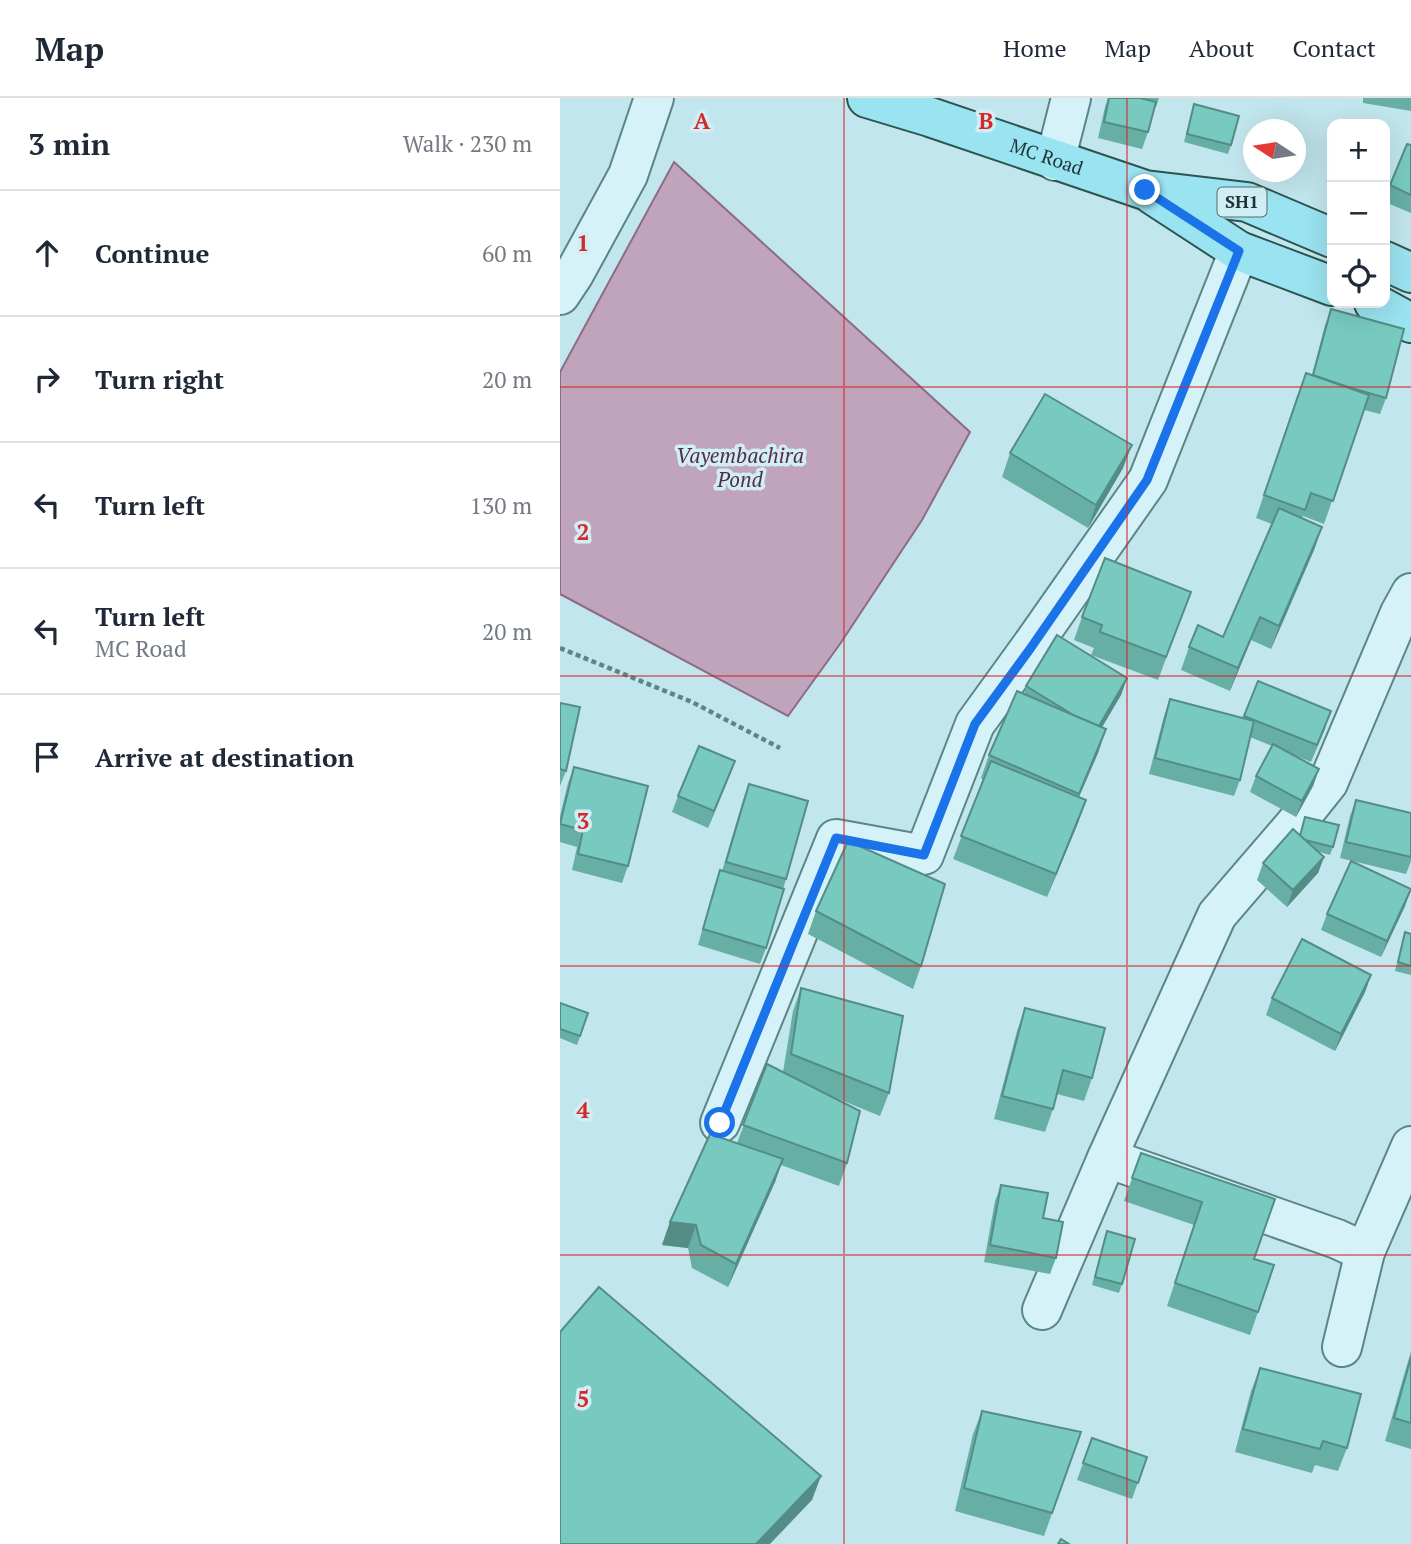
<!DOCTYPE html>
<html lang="en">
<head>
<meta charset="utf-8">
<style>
  :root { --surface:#fff; --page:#f2f2f3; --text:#1f2937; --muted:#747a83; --line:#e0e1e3 }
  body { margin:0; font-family:"PT Serif",serif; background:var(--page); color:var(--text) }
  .controls { position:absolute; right:21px; top:21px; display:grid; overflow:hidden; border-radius:14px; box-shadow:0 7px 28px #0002 }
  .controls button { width:63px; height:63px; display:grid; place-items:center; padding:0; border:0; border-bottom:2px solid var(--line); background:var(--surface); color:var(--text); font:35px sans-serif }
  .compass { position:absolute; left:683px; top:21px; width:63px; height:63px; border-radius:50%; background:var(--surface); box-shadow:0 7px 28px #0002; rotate:282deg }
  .stop { position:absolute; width:21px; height:21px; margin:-16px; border:5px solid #1a73e8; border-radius:50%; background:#fff }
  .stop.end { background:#1a73e8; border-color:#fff; box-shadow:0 2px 7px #0008 }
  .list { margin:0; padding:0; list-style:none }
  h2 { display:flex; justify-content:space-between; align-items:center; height:91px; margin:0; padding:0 28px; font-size:30px }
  h2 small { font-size:23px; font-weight:400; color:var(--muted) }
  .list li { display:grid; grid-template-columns:46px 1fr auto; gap:21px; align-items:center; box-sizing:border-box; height:126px; padding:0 28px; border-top:2px solid var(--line) }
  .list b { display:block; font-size:26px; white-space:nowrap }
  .list p { margin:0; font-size:23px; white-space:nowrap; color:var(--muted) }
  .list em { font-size:23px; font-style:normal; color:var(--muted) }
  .icon { flex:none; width:38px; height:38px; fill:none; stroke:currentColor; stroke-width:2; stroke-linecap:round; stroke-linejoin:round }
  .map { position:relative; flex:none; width:851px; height:1446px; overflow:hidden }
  header { display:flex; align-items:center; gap:42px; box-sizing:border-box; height:98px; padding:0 35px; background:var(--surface); border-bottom:2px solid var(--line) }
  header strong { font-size:33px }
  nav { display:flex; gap:38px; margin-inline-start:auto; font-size:24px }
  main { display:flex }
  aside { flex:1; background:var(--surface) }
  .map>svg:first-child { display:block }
</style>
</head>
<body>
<header>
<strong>Map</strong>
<nav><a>Home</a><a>Map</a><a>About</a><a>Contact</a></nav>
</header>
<main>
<aside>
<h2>3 min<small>Walk · 230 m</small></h2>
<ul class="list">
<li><svg class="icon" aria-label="ahead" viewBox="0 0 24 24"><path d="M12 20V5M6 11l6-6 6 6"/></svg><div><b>Continue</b></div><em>60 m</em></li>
<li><svg class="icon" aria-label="right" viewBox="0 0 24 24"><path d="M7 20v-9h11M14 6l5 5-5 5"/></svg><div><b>Turn right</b></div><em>20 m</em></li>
<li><svg class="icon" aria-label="left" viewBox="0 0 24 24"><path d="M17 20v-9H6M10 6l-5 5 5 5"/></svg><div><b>Turn left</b></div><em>130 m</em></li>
<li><svg class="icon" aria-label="left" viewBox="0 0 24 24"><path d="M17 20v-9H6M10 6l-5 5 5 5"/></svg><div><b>Turn left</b><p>MC Road</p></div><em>20 m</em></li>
<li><svg class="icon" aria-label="arrive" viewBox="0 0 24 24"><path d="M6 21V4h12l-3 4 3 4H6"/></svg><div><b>Arrive at destination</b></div></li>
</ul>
</aside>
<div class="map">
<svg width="851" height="1446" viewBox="0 0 851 1446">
  <rect width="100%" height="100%" fill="#c2e6ed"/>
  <path fill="#bfa4bb" stroke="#8d6b86" stroke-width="2" d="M114 64 410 334 362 422 280 546 228 618 0 496V274Z"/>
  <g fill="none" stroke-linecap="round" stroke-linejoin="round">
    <g stroke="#5a8686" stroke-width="42">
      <g id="minor">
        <path d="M495 63 511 0"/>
        <path d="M851 495 840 515 768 685 732 730 657 817 547 1060 777 1141 805 1154 851 1048"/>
        <path d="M160 1025 276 741 364 757 415 626 470 550 588 382 679 153"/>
        <path d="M482 1212 547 1060"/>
        <path d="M782 1249 805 1154"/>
      </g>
    </g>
    <g stroke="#5a8686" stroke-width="42">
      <path id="tertiary" d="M0 197 14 176 68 77 94 0"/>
    </g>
    <g stroke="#2e5451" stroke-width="42">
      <g id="primary">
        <path id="s1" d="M307 0 370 19 585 92 687 104 772 140"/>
        <path d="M593 97 679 153 772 188"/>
        <path d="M825 163 851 175"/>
        <path d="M814 205 851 225"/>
      </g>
    </g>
    <path stroke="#5a8686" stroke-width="4.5" stroke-dasharray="5 3.5" stroke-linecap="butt" d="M0 550 132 604 220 650"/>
    <use href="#minor" stroke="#d5f2f8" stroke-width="38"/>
    <use href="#tertiary" stroke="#d5f2f8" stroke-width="38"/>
    <use href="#primary" stroke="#9ae3f0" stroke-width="38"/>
  </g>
  <g fill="#67aea5">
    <path d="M548 0H599L596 9 594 8 588 34 582 51 538 40 545 9Z"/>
    <path d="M803 0H851V13L803 5Z"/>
    <path d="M634 6 671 47 668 56 624 44Z"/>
    <path d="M851 47V115L825 104V101L830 87Z"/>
    <path d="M771 211 826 300 820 316 804 312 764 426 743 418 742 420 762 429 754 452 711 551 691 542 670 593 621 572 629 549 663 539 712 426 696 420 737 298 752 277 765 227Z"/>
    <path d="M450 355 563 370 528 430 442 379Z"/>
    <path d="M631 494 598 582 531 557 534 550 514 542 522 519Z"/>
    <path d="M567 580 561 597 542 629 546 631 538 655 519 699 518 725 487 799 393 761 423 682 421 680 429 657 464 596 466 588Z"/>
    <path d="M698 583 766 629 751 664 727 654 759 671 753 688 736 719 690 694 696 678 712 648 690 639 680 682 674 698 589 676 604 618 610 601 683 620Z"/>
    <path d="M0 605 6 673 0 688Z"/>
    <path d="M14 669 68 768 62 785 12 772 17 749 0 744V718L8 685Z"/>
    <path d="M169 679 148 730 112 714 118 698Z"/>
    <path d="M189 686 226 781 206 850 200 866 138 847 154 789 160 772 162 773 183 702Z"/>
    <path d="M796 702 851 715V763L846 776 780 760 790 718Z"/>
    <path d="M745 719 773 749 770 757 759 754 764 759 758 775 727 809 697 782 703 765 740 737Z"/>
    <path d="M845 808 821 859 761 832 767 816Z"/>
    <path d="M256 813 361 868 353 891 248 836Z"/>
    <path d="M845 834 851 836V877L835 873Z"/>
    <path d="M811 877 805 894 775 953 706 917 712 900Z"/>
    <path d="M241 890 329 995 320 1018 271 998 287 1065 279 1088 221 1067 215 1084 168 1189 132 1170 128 1150 102 1147 110 1124 177 1045 207 966 223 974 233 913Z"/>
    <path d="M0 905 28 915 17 947 0 940Z"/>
    <path d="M465 910 532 980 524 1003 497 996 493 1011 485 1034 434 1021 457 933Z"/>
    <path d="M581 1055 715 1101 694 1161 698 1214 690 1237 607 1208 634 1127 564 1103Z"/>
    <path d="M441 1087 483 1120 496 1160 490 1176 424 1164 435 1103Z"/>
    <path d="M547 1133 562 1186 559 1195 532 1187Z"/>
    <path d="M851 1253V1351L825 1343Z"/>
    <path d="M700 1270 787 1350 778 1373 755 1367 752 1375 675 1354 691 1293Z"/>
    <path d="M422 1313 521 1334 484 1438 395 1413 413 1336Z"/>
    <path d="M532 1340 587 1359 572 1401 517 1382Z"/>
  </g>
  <g fill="#548d86">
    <path d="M572 347 563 370 528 430 536 407Z"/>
    <path d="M762 429 754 452 711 551 719 528Z"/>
    <path d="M700 519 691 542 670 593 678 570Z"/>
    <path d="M567 580 561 597 531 648 537 631Z"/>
    <path d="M546 631 538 655 510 719 519 696Z"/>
    <path d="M175 663 169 679 148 730 154 713Z"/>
    <path d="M759 671 753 688 736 719 742 703Z"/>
    <path d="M526 702 518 725 487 799 496 776Z"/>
    <path d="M764 759 758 775 727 809 733 792Z"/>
    <path d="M851 791 845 808 821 859 827 843Z"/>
    <path d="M811 877 805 894 775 953 781 936Z"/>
    <path d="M223 1061 215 1084 168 1189 176 1166Z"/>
    <path d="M110 1124 136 1127 128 1150 102 1147Z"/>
    <path d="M261 1378 252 1402 210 1446H196Z"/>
  </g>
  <g fill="#78cac0" stroke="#548d86" stroke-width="2">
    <path d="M549 0H580L596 4 588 34 544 24Z"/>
    <path d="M634 6 679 18 671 47 627 36Z"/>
    <path d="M847 46 851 47V97L830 87Z"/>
    <path d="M771 211 844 231 826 300 788 289 753 277Z"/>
    <path d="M746 275 809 297 773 403 751 395 745 412 704 397Z"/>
    <path d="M485 296 572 347 536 407 450 355Z"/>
    <path d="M719 410 762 429 719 528 700 519 678 570 629 549 638 527 663 539Z"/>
    <path d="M545 460 631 494 606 559 540 534 542 527 522 519Z"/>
    <path d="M497 537 567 580 539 628 515 618 466 588Z"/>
    <path d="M698 583 771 613 757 647 684 618Z"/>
    <path d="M457 593 546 631 519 696 429 657Z"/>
    <path d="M610 601 694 623 680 682 595 660Z"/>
    <path d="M0 605 20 609 6 673 0 671Z"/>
    <path d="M713 646 759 671 742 703 696 678Z"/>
    <path d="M139 648 175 663 154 713 118 698Z"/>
    <path d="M431 663 526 702 496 776 401 738Z"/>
    <path d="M14 669 88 688 68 768 18 756 23 732 0 726Z"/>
    <path d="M189 686 248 703 226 781 166 764Z"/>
    <path d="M796 702 851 715V759L786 744Z"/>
    <path d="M745 719 779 727 773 749 745 742 740 738Z"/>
    <path d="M733 731 764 759 733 792 703 765Z"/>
    <path d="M288 743 385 786 361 868 256 813Z"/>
    <path d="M791 763 851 791 827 843 767 816Z"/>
    <path d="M160 772 224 791 206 850 143 831Z"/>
    <path d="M845 834 851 836V868L838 864Z"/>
    <path d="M742 841 811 877 781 936 712 900Z"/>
    <path d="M241 890 343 918 329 995 231 956Z"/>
    <path d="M0 905 28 915 20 938 0 931Z"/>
    <path d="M465 910 545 930 532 980 503 972 493 1011 442 998Z"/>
    <path d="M207 966 300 1013 287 1065 183 1027Z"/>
    <path d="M150 1036 223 1061 176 1166 141 1147 136 1127 110 1124Z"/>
    <path d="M581 1055 715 1101 694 1161 714 1167 698 1214 615 1185 642 1104 572 1080Z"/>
    <path d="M441 1087 488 1095 483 1120 503 1124 496 1160 430 1147Z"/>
    <path d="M547 1133 575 1141 562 1186 535 1179Z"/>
    <path d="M39 1189 261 1378 196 1446H0V1234Z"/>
    <path d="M851 1259V1325L834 1320Z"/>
    <path d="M700 1270 801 1296 787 1350 763 1343 760 1351 683 1331Z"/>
    <path d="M422 1313 521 1334 492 1415 404 1390Z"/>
    <path d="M532 1340 587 1359 578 1385 523 1365Z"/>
    <path d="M501 1441 509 1446H498Z"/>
  </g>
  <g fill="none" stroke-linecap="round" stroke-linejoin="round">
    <path stroke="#1a73e8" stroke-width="9" d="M160 1025 276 740 364 757 415 626 470 551 587 382 679 153 585 92"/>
  </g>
  <path fill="none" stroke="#d62828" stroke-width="2" stroke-opacity="0.55" d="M284 0V1446M567 0V1446M0 289H851M0 578H851M0 868H851M0 1157H851"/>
  <g text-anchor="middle" stroke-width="7" stroke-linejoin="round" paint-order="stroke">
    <rect fill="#d1eef4" stroke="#536d6e" stroke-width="2" x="657.5" y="89.5" width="49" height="29" rx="5"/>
    <g font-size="18" font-weight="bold" fill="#1d3635">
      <text x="682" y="110">SH1</text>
    </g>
    <g font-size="19" fill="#1d3635" stroke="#d1eef4">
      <text dy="7" stroke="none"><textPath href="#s1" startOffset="189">MC Road</textPath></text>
    </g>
    <g font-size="21" font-style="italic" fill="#562d46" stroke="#d1eef4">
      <text x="180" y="365">Vayembachira<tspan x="180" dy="24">Pond</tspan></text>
    </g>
  </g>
  <g font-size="23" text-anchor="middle" font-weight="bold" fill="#d62828" stroke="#d1eef4" stroke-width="7" stroke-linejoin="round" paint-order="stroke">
    <text x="142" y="31">A</text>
    <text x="426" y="31">B</text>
    <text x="23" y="153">1</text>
    <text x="23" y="442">2</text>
    <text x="23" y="731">3</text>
    <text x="23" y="1020">4</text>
    <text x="23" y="1309">5</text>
  </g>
</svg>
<div class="controls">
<button>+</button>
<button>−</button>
<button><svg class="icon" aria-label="locate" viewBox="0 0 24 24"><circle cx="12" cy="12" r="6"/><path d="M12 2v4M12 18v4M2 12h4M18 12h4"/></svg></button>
</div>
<svg class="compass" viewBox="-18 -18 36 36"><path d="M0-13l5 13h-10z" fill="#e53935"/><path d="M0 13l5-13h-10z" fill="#747a83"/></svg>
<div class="stop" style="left:160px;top:1025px"></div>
<div class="stop end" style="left:585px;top:92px"></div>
</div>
</main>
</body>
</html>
